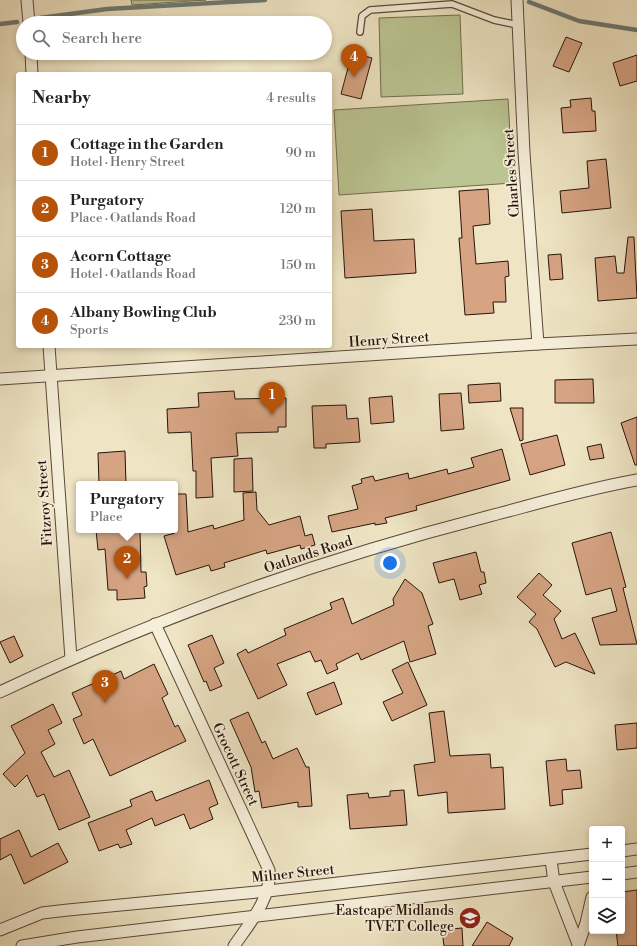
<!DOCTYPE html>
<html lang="en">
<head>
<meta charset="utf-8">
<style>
  :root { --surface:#fff; --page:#f6f6f6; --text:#222; --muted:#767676; --line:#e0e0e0; --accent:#b45309 }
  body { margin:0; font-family:"Libre Bodoni",serif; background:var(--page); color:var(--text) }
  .controls { position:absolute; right:12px; bottom:12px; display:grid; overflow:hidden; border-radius:4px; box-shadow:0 2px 6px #0003 }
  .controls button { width:36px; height:36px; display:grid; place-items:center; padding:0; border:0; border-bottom:1px solid var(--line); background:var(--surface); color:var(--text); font:20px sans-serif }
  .you { position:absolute; left:390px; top:563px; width:14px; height:14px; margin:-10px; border:3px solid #fff; border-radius:50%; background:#1a73e8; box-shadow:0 0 0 6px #1a73e833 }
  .badge { display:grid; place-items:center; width:26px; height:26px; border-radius:50%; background:var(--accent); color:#fff; font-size:13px; font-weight:700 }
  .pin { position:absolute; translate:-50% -33px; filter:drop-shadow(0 1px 2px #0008) }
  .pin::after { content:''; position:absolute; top:21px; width:14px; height:12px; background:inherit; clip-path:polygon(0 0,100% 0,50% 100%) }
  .popup { position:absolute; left:76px; top:481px; width:102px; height:52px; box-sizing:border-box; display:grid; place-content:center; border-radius:4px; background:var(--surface); filter:drop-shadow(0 1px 3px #0005); font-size:13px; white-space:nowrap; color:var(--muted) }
  .popup b { font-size:15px; color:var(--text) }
  .popup::after { content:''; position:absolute; left:50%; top:100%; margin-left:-8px; border:8px solid transparent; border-top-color:var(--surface) }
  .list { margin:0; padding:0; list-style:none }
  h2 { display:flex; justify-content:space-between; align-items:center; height:52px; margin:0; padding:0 16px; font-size:17px }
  h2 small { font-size:13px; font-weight:400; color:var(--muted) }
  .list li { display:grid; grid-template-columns:26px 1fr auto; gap:12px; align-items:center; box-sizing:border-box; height:56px; padding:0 16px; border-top:1px solid var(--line) }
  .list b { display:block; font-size:15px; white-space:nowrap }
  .list p { margin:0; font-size:13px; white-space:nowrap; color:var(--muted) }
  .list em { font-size:13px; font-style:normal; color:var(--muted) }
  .icon { flex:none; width:22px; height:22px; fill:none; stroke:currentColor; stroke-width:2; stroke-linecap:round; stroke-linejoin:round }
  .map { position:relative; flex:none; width:637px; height:946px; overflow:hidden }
  .search { position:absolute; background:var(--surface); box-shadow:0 2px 6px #0003; left:16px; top:16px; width:316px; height:44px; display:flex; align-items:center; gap:10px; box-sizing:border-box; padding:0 14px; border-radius:22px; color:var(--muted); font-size:15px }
  .panel { position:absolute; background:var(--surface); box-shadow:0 2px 6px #0003; left:16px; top:72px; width:316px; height:276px; border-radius:4px }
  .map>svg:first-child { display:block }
</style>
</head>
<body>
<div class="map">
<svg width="637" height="946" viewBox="0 0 637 946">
  <rect width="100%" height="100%" fill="#efe5c4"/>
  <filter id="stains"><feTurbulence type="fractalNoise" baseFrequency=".005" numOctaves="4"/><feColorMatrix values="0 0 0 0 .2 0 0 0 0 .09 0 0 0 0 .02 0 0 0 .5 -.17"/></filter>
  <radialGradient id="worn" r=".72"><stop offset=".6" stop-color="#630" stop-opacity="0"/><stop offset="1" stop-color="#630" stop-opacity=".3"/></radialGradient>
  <g fill="#bbc492" stroke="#726c4e">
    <path d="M131 0H206L132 5Z"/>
    <path d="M460 15 463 94 381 97 379 18Z"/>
    <path d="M508 99 513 183 339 195 334 110Z"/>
  </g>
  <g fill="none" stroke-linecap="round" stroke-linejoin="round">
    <g stroke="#6d7a74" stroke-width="4.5">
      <path d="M529 2 579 21 637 30"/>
      <path d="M40 18 107 9 265 0"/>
      <path d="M0 24 17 22"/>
    </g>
  </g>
  <g fill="#d6a483" stroke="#28130b">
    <path d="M566 37 582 43 569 72 553 66Z"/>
    <path d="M352 53 372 58 361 99 341 94Z"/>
    <path d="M637 55V81L620 86 613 63Z"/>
    <path d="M591 98 592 111H595L596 131 563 133 561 108 571 107 570 100Z"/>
    <path d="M606 159 611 208 562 213 560 191 589 188 587 161Z"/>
    <path d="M488 189 490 224 473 226 476 264 508 261 509 276 505 277 506 302H493L494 313 465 315 459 238H462L459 191Z"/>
    <path d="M372 209 374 241 414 239 416 273 345 278 341 211Z"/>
    <path d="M628 237H634L637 298 598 301 595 258 615 256 617 273H624Z"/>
    <path d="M561 254 563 279 550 280 548 255Z"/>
    <path d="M593 379 594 403H555V380Z"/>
    <path d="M500 383 501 401 469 403 468 385Z"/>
    <path d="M234 391 235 399 286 398V427H278V432L236 433 238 456 211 458 213 497 196 498V471H193L191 432 168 433 167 409 199 407 198 393Z"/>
    <path d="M461 393 464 429 441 431 439 394Z"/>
    <path d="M392 396 394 422 371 424 369 398Z"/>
    <path d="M346 405 347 419 358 418 360 442 326 444V448H314L312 406Z"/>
    <path d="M510 408H523V440L520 441Z"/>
    <path d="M637 417V465H635L621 423Z"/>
    <path d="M557 435 565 465 530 475 521 444Z"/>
    <path d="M601 444 604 458 590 460 587 447Z"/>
    <path d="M502 449 510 480 416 506 417 510 385 518 387 523 375 525V523L332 532 328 516 358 509 352 486 362 483 361 479 373 476 375 481 408 473 409 479 447 469 448 474 474 467 471 458Z"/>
    <path d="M125 451 126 484H99L98 453Z"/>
    <path d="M252 458 253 491 234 492V459Z"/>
    <path d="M256 492 257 510 269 525 300 516 305 536 312 534 315 545 301 549 300 545 267 554 266 550 224 563 225 567 211 571 209 565 176 575 164 536 175 533V494H186L188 532 213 525 214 529 244 520 243 493Z"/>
    <path d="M96 530H140L141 572H146L147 586 144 587 145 598 117 600V590H108L105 549 98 550Z"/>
    <path d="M611 532 626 587 623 588 637 644 600 645 592 618 617 611 611 588 586 595 572 543Z"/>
    <path d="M476 552 481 572H484L486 583 479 585 482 594 460 600 454 579 439 583 433 563Z"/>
    <path d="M539 573 552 585 543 595 561 611 554 619 562 639 575 633 595 674 566 662 555 667 537 629 529 622 536 614 517 597Z"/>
    <path d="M405 579 422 593 433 624 428 626 436 654 410 662 404 641 361 660 358 653 336 664 338 669 327 674 321 660 315 662 310 651 277 664 287 685 258 699 237 654 246 649 248 653 286 635 284 629 332 609 330 603 343 598 352 624 394 605 393 599Z"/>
    <path d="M212 635 224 663 214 668 222 686 210 691 206 681 204 682 188 645Z"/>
    <path d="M14 636 23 656 10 663 0 642Z"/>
    <path d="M408 662 427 705 392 721 383 702 403 693 392 670Z"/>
    <path d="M154 664 168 694 162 698 175 727 178 725 186 741 110 776 93 739 84 744 73 719 82 715 72 693 121 671 124 679Z"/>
    <path d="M334 682 342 704 316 715 307 693Z"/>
    <path d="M53 704 62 723 48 730 55 744 41 752 54 777 69 770 90 817 59 830 44 794 37 797 27 775 15 787 3 774 25 753 11 726Z"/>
    <path d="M444 711 450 756 490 754 491 768 503 767 505 809 448 813 447 792 418 796 414 765 435 762 429 713Z"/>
    <path d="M248 712 262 743 265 741 273 759 297 748 306 767H309L312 806 298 807V802L262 808 259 791 255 792 251 767 230 720Z"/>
    <path d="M637 723V748L617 750 615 725Z"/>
    <path d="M566 759 567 771 580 770 582 788 562 790 563 804 550 806 546 761Z"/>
    <path d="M209 780 218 804 209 808 213 819 190 829 184 814 155 826 152 818 126 830 132 844 120 848 118 844 99 851 88 823 132 806 130 800 152 791 156 801Z"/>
    <path d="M404 790 407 825 350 829 347 795 368 793 369 798 390 796V791Z"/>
    <path d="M19 830 31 857 58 843 68 862 24 884 11 854 0 860V839Z"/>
    <path d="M637 890V946H618L616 931H622V892Z"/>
    <path d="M487 922 513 938 509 946H472Z"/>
    <path d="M462 928 463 946H444L442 930Z"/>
  </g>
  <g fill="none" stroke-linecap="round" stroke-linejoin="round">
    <g stroke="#5a4839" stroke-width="8">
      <path id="service" d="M360 32 362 16 370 10 452 4 494 20 518 25"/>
    </g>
    <g stroke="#5a4839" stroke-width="13">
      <g id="minor">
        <path d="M27 0 29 23"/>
        <path d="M517 0 524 153 538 344"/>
        <path d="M31 53 32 74"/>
        <path d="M49 346 71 659"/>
        <path d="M0 379 538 344 637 339"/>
        <path d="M155 624 269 870C272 898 249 924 234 946"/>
        <path d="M0 692C156 618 319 560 486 517 536 504 586 489 637 480"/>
        <path d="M622 851 637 849"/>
        <path d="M551 860 554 882 578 944"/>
        <path d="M622 874 637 872"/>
        <path d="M0 930 42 913 68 910 268 891 592 854"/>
        <path d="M22 946 77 937 592 877"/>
        <path d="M578 946 586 923 592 897"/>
      </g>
    </g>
    <use href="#service" stroke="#f5eed9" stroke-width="5.5"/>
    <use href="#minor" stroke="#f5eed9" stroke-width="11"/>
  </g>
  <defs>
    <g id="university-disc" transform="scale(1.15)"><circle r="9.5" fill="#8f2418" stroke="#f5eed9"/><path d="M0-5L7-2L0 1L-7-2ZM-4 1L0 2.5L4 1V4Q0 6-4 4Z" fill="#fff"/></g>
  </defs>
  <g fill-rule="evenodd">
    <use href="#university-disc" x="470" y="918"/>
  </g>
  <g text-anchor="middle" stroke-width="3.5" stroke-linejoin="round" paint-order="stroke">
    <g font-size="14" fill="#28130b" stroke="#f5eed9">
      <text transform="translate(511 173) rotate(-94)" y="5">Charles Street</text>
      <text transform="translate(389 339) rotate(-4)" y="5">Henry Street</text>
      <text transform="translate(44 503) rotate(-94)" y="5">Fitzroy Street</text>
      <text transform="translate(308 554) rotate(-18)" y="5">Oatlands Road</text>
      <text transform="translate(236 764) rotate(65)" y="5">Grocott Street</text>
      <text transform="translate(293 873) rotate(-6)" y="5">Milner Street</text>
    </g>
    <g font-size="14" fill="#28130b" stroke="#f5eed9" text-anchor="end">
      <text x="454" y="915">Eastcape Midlands<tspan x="454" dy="16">TVET College</tspan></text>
    </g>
  </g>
  <rect width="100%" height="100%" filter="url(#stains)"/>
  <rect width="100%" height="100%" fill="url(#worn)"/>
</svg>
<div class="controls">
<button>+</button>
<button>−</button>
<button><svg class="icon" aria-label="layers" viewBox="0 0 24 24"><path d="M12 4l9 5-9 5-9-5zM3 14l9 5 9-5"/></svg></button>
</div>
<div class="you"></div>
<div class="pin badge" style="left:272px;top:415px">1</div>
<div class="pin badge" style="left:127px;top:579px">2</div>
<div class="popup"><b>Purgatory</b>Place</div>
<div class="pin badge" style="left:105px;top:703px">3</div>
<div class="pin badge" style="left:354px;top:77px">4</div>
<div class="search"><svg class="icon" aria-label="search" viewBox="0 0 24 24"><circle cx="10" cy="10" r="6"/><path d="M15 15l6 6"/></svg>Search here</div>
<section class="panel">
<h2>Nearby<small>4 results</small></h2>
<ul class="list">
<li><span class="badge">1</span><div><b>Cottage in the Garden</b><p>Hotel · Henry Street</p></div><em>90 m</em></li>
<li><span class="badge">2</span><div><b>Purgatory</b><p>Place · Oatlands Road</p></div><em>120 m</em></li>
<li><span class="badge">3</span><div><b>Acorn Cottage</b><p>Hotel · Oatlands Road</p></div><em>150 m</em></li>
<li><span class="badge">4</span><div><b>Albany Bowling Club</b><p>Sports</p></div><em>230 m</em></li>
</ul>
</section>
</div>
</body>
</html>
